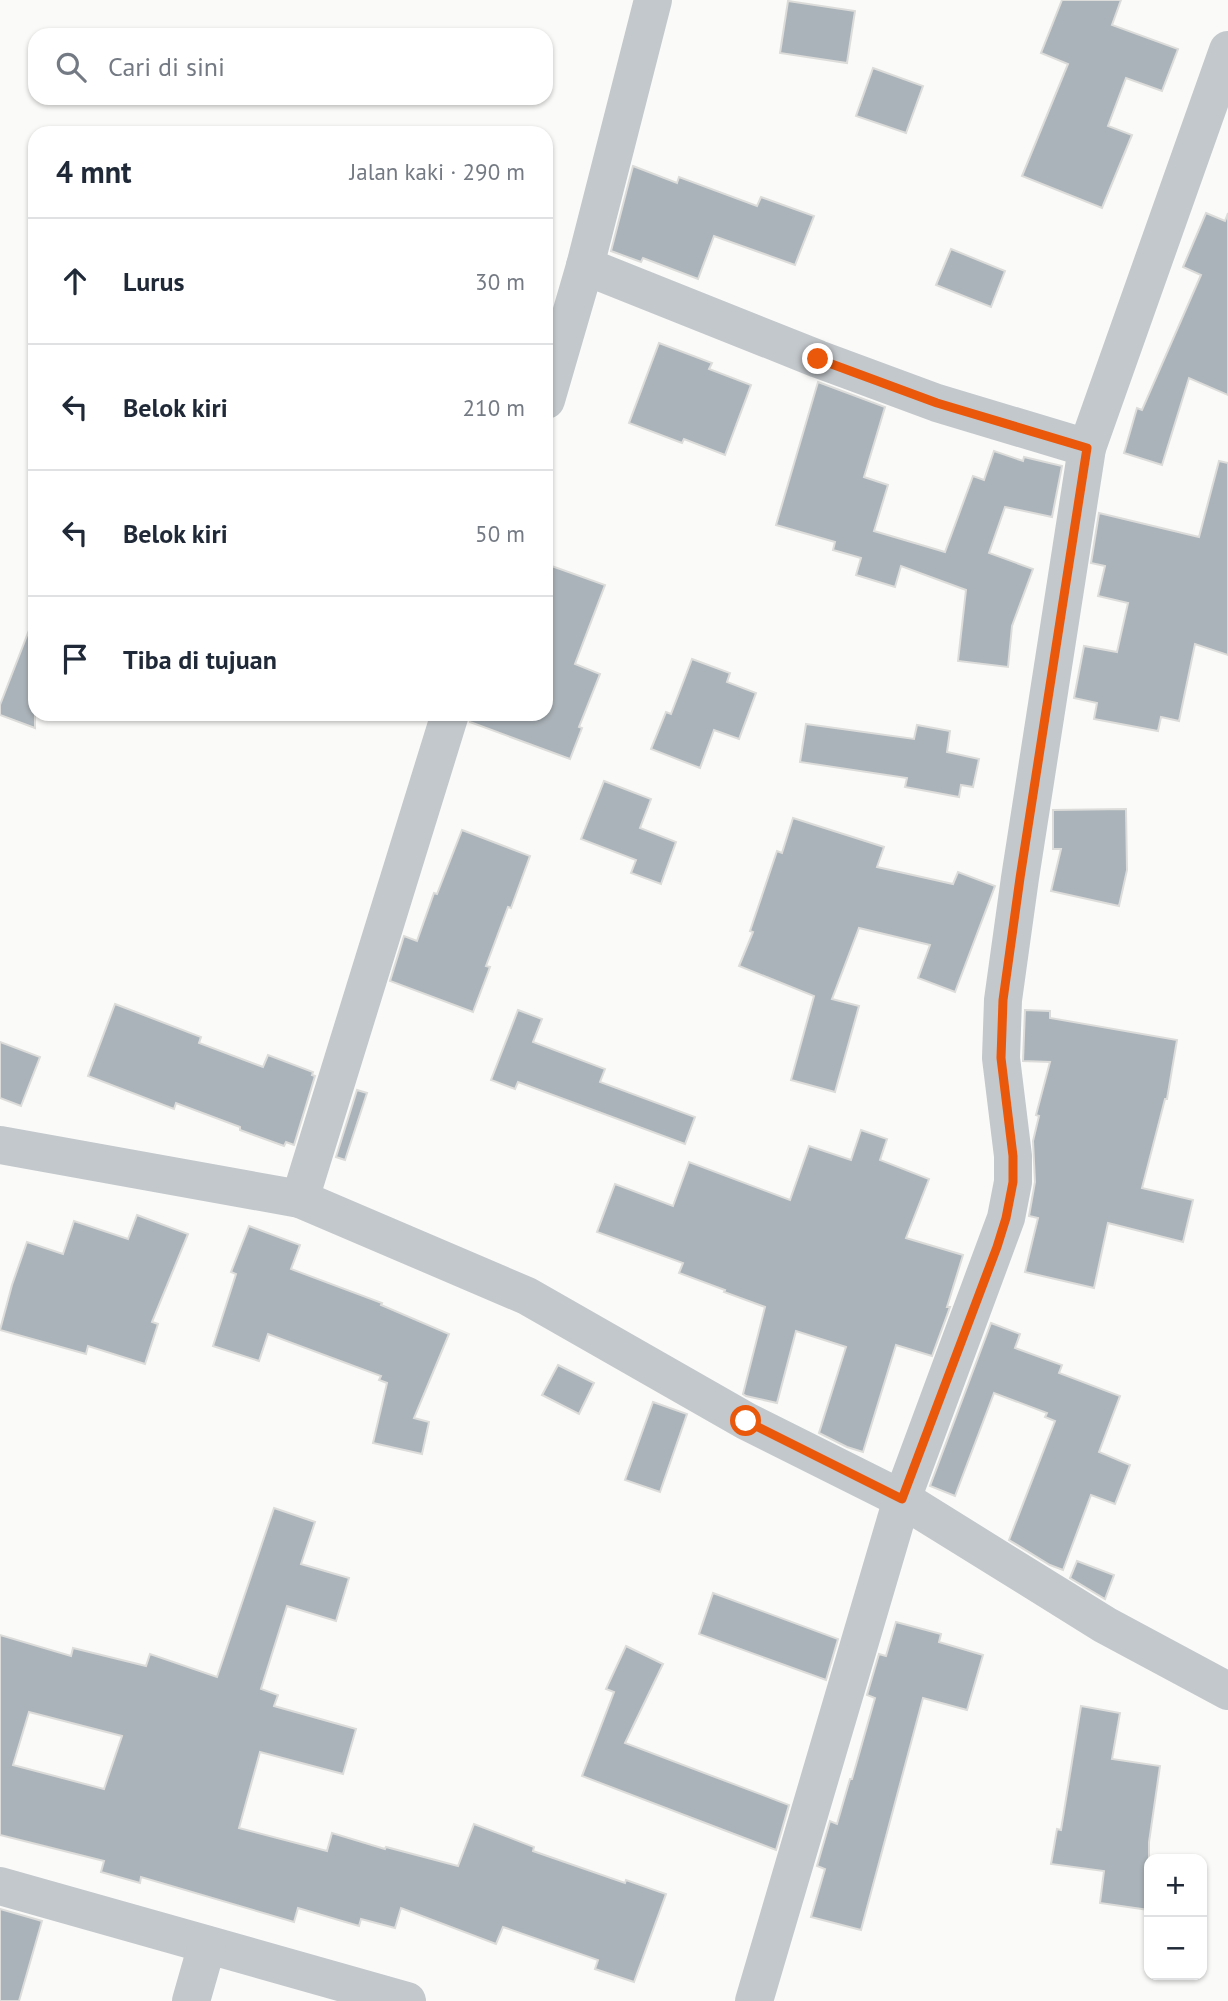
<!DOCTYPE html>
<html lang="id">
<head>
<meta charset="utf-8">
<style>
  :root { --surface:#fff; --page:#f6f6f7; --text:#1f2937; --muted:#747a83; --line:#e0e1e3 }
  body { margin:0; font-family:"PT Sans",sans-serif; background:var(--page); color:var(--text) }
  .controls { position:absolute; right:21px; bottom:21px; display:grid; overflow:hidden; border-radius:14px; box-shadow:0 2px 5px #0004 }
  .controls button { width:63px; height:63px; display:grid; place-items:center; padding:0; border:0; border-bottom:2px solid var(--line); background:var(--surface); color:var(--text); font:35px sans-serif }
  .stop { position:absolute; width:21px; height:21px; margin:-16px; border:5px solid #ea580c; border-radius:50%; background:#fff }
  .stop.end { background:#ea580c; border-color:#fff; box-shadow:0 2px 7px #0008 }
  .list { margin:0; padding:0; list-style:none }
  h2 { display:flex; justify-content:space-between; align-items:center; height:91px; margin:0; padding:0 28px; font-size:30px }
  h2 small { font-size:23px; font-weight:400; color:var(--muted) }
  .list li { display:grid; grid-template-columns:46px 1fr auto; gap:21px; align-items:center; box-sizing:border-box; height:126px; padding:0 28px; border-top:2px solid var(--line) }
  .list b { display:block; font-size:26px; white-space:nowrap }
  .list em { font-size:23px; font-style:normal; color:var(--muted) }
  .icon { flex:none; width:38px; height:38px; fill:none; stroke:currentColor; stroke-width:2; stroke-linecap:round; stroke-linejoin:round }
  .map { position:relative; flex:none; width:1228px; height:2001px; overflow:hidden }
  .search { position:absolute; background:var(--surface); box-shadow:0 2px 5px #0004; left:28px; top:28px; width:525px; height:77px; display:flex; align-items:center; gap:18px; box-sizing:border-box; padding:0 24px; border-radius:21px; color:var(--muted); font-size:26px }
  .panel { position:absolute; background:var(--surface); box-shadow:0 2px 5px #0004; left:28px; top:126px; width:525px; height:595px; border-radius:21px }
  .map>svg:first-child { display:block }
</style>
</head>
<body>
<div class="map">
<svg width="1228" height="2001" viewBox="0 0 1228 2001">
  <rect width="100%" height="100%" fill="#fafaf8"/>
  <g fill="#aab3b9" stroke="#dcdcda" stroke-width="2" fill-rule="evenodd">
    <path d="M1062 0H1121L1112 25 1178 49 1162 91 1126 78 1108 126 1132 135 1102 208 1022 176 1068 64 1041 53Z"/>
    <path d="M788 1 855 11 847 63 780 53Z"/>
    <path d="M873 68 923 86 906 133 856 116Z"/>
    <path d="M633 166 677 183 679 177 757 206 761 197 814 216 795 265 714 236 698 279 643 258 641 262 611 251Z"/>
    <path d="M1206 213 1225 221 1228 213V395L1189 378 1162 465 1124 453 1137 408 1142 410 1201 275 1183 267Z"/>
    <path d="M951 249 1005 271 991 307 936 285Z"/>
    <path d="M659 343 712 363 709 369 751 385 725 455 684 439 682 443 629 423Z"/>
    <path d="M818 382 885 407 864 477 888 485 874 531 945 552 973 476 984 480 994 451 1023 461 1024 457 1062 466 1052 517 1005 507 989 553 1033 569 1012 626 1008 667 958 661 966 590 901 566 895 587 856 575 861 558 833 550 835 542 776 525Z"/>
    <path d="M1219 461 1228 463V655L1195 644 1179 721 1161 717 1158 731 1094 719 1097 703 1074 698 1084 646 1117 652 1128 603 1098 596 1105 566 1091 563 1099 513 1199 537Z"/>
    <path d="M546 564 605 585 575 664 600 674 579 727 582 728 570 759 470 722 471 714H546Z"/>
    <path d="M33 620H35V728L0 715V705Z"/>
    <path d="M692 659 730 673 727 682 756 693 739 739 714 730 700 768 651 749 666 712 671 714Z"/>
    <path d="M806 724 914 739 917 725 950 731 947 752 979 759 973 787 961 785 959 797 905 787 907 778 800 762Z"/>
    <path d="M604 781 651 799 640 828 676 842 661 884 631 873 636 860 581 839Z"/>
    <path d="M1126 809 1127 870 1119 906 1051 891 1061 849H1053V810Z"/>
    <path d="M793 818 884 847 877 867 953 884 958 872 995 886 955 992 918 978 930 945 859 928 832 999 859 1006 835 1092 791 1080 814 996 739 966 753 932 750 931 777 851 782 853Z"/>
    <path d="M462 830 530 856 511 908 508 907 486 966 490 967 473 1012 390 981 404 936 417 941 434 893 437 894Z"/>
    <path d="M115 1004 201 1037 199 1043 263 1067 268 1055 313 1072 312 1075 315 1076 294 1145 286 1142 284 1146 240 1130V1127L176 1103 174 1109 88 1076Z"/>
    <path d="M518 1010 542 1019 533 1042 605 1069 600 1082 695 1117 685 1144 518 1082 515 1089 491 1080Z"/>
    <path d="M1025 1010 1050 1011V1018L1177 1040 1167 1099H1165L1142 1188 1193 1200 1183 1242 1108 1223 1094 1288 1025 1272 1038 1218 1029 1216 1035 1182 1033 1141 1039 1116 1036 1115 1050 1062 1023 1061Z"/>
    <path d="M0 1042 40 1057 21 1106 0 1098Z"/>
    <path d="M357 1090 367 1093 345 1160 336 1157Z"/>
    <path d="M861 1130 887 1139 880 1160 929 1179 906 1238 963 1255 947 1307H950L932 1356 896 1345 863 1452 847 1447 819 1433 846 1347 796 1331 777 1403 746 1396 743 1394 765 1307 724 1292 725 1290 679 1273 683 1263 597 1232 615 1184 673 1206 689 1162 790 1200 809 1146 851 1160Z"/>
    <path d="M137 1215 188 1234 152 1322 158 1324 145 1364 88 1346 86 1354 0 1330 12 1285 27 1242 63 1254 74 1221 128 1239Z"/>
    <path d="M249 1226 300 1245 291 1269 382 1303 381 1305 449 1334 414 1418 429 1422 422 1454 373 1443 387 1383 379 1380 381 1376 268 1334 259 1361 213 1346 236 1274 231 1272Z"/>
    <path d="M991 1323 1020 1334 1015 1348 1062 1365 1059 1373 1120 1396 1099 1452 1130 1465 1115 1504 1091 1495 1063 1570 1050 1565 1009 1540 1055 1421 1045 1417 1047 1413 994 1393 955 1496 930 1486Z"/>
    <path d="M558 1365 594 1383 579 1414 542 1395Z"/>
    <path d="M653 1402 687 1414 660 1492 625 1480Z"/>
    <path d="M274 1508 315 1522 301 1564 349 1578 336 1621 287 1606 261 1689 278 1695 274 1706 356 1729 343 1774 260 1752 239 1828 327 1851 332 1833 385 1849 386 1847 458 1866 474 1824 534 1847 533 1851 625 1883 626 1880 666 1894 634 1982 595 1969 598 1960 503 1927 496 1944 401 1908 395 1928 361 1919 359 1926 298 1908 294 1922 141 1877 140 1883 101 1872 104 1861 0 1835V1635L71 1656 73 1648 146 1666 150 1654 217 1677ZM29 1712 122 1736 104 1789 13 1765Z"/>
    <path d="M1077 1561 1114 1575 1105 1599 1070 1578Z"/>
    <path d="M713 1593 838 1639 826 1680 699 1634Z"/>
    <path d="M896 1622 941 1634 939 1642 983 1655 967 1710 923 1698 861 1930 811 1917 825 1869 817 1866 830 1821 837 1824 850 1779H852L875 1698 867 1695 879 1654 886 1656Z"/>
    <path d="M626 1646 663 1664 625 1743 789 1805 776 1850 582 1776 614 1692 606 1689Z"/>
    <path d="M1081 1706 1120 1713 1112 1759 1160 1766 1149 1842V1910L1100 1903 1104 1871 1051 1864 1057 1829 1061 1830Z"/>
    <path d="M0 1909 42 1921 19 2001H0Z"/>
  </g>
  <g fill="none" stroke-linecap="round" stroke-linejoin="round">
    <g stroke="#c3c8cc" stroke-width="38">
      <path d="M585 266 653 0"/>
      <path d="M546 400 585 266 818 359 937 403 1087 448"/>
      <path d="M0 1145 300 1199 527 1296 746 1421 902 1499 1105 1625 1228 1691"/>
      <path d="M300 1199 450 714"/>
      <path d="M0 1886 407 2001"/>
      <path d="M191 2001 207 1945"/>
      <path d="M754 2001 902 1499 1006 1218 1013 1182V1156L1001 1058 1003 1000 1020 878 1087 448 1228 50"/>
    </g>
  </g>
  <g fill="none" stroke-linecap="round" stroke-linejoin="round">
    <path stroke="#ea580c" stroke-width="9" d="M746 1421 902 1499 997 1247 1006 1218 1013 1182V1156L1001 1058 1003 1000 1020 878 1087 448 937 403 818 359"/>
  </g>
</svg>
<div class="controls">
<button>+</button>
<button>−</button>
</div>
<div class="stop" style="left:746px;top:1421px"></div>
<div class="stop end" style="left:818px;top:359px"></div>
<div class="search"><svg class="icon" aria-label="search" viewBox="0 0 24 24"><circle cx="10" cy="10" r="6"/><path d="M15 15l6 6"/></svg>Cari di sini</div>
<section class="panel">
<h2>4 mnt<small>Jalan kaki · 290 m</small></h2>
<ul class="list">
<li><svg class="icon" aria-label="ahead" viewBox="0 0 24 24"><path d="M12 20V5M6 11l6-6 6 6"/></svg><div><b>Lurus</b></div><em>30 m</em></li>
<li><svg class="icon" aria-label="left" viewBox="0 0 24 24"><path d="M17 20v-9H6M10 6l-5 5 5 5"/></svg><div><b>Belok kiri</b></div><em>210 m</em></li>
<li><svg class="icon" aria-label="left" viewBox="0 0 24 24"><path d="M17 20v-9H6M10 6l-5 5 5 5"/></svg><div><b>Belok kiri</b></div><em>50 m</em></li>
<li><svg class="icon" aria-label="arrive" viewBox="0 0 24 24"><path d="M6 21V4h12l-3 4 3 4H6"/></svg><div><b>Tiba di tujuan</b></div></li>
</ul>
</section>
</div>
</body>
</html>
